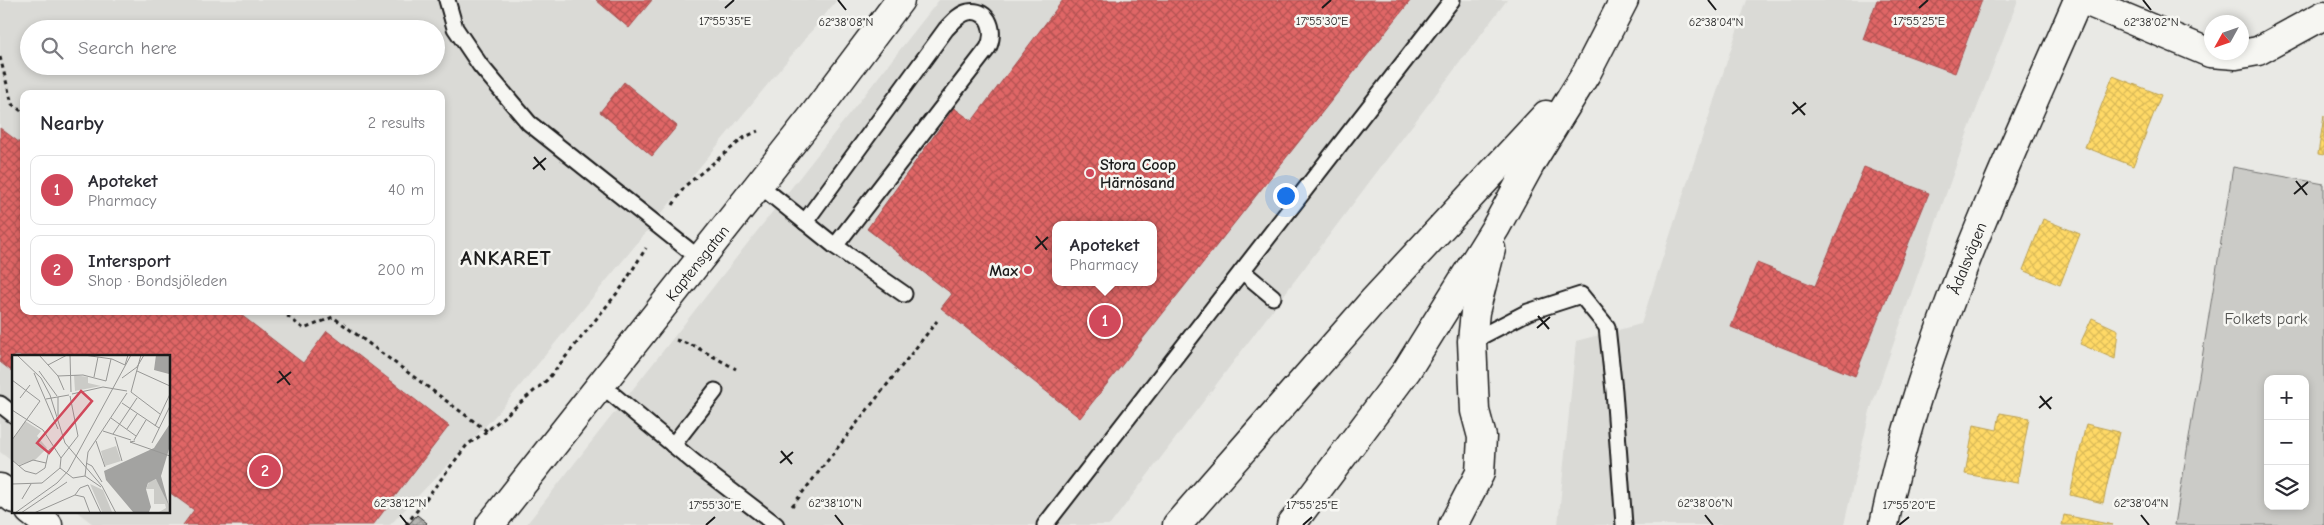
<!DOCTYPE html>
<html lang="en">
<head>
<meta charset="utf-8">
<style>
  :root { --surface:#fff; --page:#f2f2f3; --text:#2b2b33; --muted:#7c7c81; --line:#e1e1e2; --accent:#d1495b }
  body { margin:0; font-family:"Comic Neue",sans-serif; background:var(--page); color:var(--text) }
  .controls { position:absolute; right:15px; bottom:15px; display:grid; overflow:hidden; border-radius:10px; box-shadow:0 2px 8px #0003 }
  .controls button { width:45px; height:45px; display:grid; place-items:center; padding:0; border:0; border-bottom:1px solid var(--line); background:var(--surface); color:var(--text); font:25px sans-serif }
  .compass { position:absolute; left:2204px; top:15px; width:45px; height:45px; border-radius:50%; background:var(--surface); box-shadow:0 2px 8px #0003; rotate:230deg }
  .you { position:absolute; left:1285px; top:195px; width:18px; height:18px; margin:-12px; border:4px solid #fff; border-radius:50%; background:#1a73e8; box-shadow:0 0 0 8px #1a73e833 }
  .badge { display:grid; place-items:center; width:32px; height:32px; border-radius:50%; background:var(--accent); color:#fff; font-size:16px; font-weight:700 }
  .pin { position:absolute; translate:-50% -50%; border:2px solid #fff; box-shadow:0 1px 5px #0006 }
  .popup { position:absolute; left:1052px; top:221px; width:105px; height:65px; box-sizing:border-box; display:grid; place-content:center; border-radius:10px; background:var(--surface); filter:drop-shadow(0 1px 4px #0005); font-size:16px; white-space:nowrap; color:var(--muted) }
  .popup b { font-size:19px; color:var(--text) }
  .popup::after { content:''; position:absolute; left:50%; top:100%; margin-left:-10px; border:10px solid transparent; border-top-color:var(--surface) }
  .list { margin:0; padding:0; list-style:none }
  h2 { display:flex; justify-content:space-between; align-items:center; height:65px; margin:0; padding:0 20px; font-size:21px }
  h2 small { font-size:16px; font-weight:400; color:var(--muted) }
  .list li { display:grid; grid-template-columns:32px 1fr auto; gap:15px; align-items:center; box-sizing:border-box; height:70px; margin:0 10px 10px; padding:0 10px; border:1px solid var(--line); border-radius:10px }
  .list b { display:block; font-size:19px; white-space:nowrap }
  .list p { margin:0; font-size:16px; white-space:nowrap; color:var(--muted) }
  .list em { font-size:16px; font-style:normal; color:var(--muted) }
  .icon { flex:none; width:28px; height:28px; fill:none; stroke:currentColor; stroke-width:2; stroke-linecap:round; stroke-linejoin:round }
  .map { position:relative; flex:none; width:2324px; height:525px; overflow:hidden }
  .search { position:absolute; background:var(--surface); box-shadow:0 2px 8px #0003; left:20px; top:20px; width:425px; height:55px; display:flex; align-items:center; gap:12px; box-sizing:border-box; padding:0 18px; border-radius:28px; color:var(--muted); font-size:19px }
  .panel { position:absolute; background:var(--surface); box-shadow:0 2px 8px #0003; left:20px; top:90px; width:425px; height:225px; border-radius:10px }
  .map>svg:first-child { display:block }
</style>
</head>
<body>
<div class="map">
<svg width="2324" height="525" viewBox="0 0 2324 525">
  <defs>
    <pattern id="homes-cross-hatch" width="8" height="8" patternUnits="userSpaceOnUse" patternTransform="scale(1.25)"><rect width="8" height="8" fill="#ffd966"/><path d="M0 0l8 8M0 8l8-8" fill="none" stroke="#daba58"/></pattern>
    <pattern id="shops-cross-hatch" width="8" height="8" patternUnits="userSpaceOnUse" patternTransform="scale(1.25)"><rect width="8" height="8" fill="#e06666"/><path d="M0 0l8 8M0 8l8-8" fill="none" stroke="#b55353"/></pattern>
    <pattern id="building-cross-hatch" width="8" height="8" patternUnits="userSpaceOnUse" patternTransform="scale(1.25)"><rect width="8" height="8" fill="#b6b6b3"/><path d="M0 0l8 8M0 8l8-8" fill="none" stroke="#9c9c99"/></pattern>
  </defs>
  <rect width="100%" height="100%" fill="#e9e9e5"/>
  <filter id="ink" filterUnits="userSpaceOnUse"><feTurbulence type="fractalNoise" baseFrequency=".02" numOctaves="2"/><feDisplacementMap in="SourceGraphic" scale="10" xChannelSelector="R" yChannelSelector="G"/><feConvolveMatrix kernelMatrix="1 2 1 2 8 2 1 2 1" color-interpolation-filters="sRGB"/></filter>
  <g filter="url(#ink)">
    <g fill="#dadad6" fill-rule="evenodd">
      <path d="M0 0H837L496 415 390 525H94L76 511H169V356H14V463L0 452ZM29 29H436V66H29ZM24 94H441V311H24Z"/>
      <path d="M939 0H1507L1110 525H526ZM1056 225H1154V282H1056Z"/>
      <path d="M1747 0H2018L1966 137 1870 411 1844 525H1558L1576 341 1641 324Z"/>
    </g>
    <path fill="#cbcbc7" stroke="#747472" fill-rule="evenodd" d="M2233 167 2324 184V525H2175ZM2268 379H2305V506H2268Z"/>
    <g fill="url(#homes-cross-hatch)" stroke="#bba050">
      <path d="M2113 76 2161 95 2133 166 2085 147Z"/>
      <path d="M2324 116V155L2318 154Z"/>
      <path d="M2043 219 2080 234 2060 285 2023 270Z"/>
      <path d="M2092 318 2118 330 2115 359 2080 344Z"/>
      <path d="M2000 413 2029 418 2017 483 1965 474 1974 425 1997 430Z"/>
      <path d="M2086 424 2119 432 2103 503 2070 495Z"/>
      <path d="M2064 515 2113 525H2062Z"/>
    </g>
    <g fill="url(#shops-cross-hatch)" stroke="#a55050" fill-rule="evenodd">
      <path d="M596 0H652L629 28Z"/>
      <path d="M1063 0H1411L1080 418 941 308 952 294 867 229 954 108 972 121ZM1056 225H1154V282H1056Z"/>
      <path d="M1877 0H1982L1955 73 1863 39Z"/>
      <path d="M624 82 677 126 652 156 600 112Z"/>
      <path d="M0 128 24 146V311H236L303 363 327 331 449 426 373 525H183L194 510 169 492V356H14V373L0 362Z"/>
      <path d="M1864 167 1929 193 1855 376 1731 327 1757 263 1815 286Z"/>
    </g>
    <path fill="url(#building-cross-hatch)" stroke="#1c1c1c" d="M417 515 427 523 425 525H408Z"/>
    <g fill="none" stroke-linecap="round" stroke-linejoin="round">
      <g stroke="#1c1c1c" stroke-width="19">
        <g id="service">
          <path d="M447 0 455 28 480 65 529 123 700 259"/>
          <path d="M758 184 835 246 904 294"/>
          <path d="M805 222 946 29C952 23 959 14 968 12 990 8 996 33 988 48L835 246"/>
          <path d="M1242 271 1273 297"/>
          <path d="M1472 341 1528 312 1581 295 1607 327 1614 391 1624 525"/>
          <path d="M600 384 695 463 776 525"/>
          <path d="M0 404 14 415"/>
          <path d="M673 445 715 391"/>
          <path d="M1045 525 1452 0"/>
        </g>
      </g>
      <g stroke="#1c1c1c" stroke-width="31">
        <g id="minor">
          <path d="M2083 0 2210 53 2236 55 2258 51 2324 15"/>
          <path id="s1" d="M1884 525C1921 341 2004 171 2078 0"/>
        </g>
      </g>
      <g stroke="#1c1c1c" stroke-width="31">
        <g id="secondary">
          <path d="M0 488 14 499"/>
          <path d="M30 511 48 525"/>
          <path id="s2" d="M490 525 813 116 900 0"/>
        </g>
      </g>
      <g stroke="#1c1c1c" stroke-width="31">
        <g id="trunk">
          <path d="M1177 525 1374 300 1546 115"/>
          <path d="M1291 525 1407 370 1496 227 1532 161 1587 72 1624 0"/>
          <path d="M1453 525 1480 473 1482 437 1475 411 1472 341 1475 312 1491 249"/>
        </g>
      </g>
      <g stroke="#1c1c1c" stroke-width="3" stroke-dasharray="4 4" stroke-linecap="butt">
        <path d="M0 57 12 104 24 113"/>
        <path d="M673 205 685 186 745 137 758 131"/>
        <path d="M281 311 304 329 333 317 487 431"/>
        <path d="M676 340 694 346 736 369"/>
        <path d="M792 506 937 321"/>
        <path d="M406 525 467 445 487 431 547 380 622 287 646 248"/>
      </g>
      <use href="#service" stroke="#f6f6f2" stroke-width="15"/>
      <use href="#minor" stroke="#f6f6f2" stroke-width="28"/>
      <use href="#secondary" stroke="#f6f6f2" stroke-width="28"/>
      <use href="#trunk" stroke="#f6f6f2" stroke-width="28"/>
    </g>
  </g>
  <path fill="none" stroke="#1c1c1c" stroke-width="2" d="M838 0 846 10M1708 0 1716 10M2143 0 2151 10M725 8 734 0M1322 8 1331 0M1919 8 1928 0M1793 102 1805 115M1792 114 1806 103M534 157 545 170M533 169 546 158M2296 181 2307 195M2294 194 2308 182M1036 236 1047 250M1035 249 1048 237M1538 316 1549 329M1537 328 1550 317M279 371 290 385M277 383 291 372M2040 396 2051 409M2039 408 2052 397M781 451 792 464M780 463 793 452M400 515 408 525M835 515 843 525M1705 515 1713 525M2141 515 2149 525M706 525 715 517M1303 525 1312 517M1899 525 1909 517"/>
  <g fill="#d1495b" stroke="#f6f6f2" stroke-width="2">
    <circle cx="1090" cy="173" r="5"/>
    <circle cx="1028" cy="270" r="5"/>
  </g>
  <g text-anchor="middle" stroke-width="5" stroke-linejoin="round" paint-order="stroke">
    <g font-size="16" font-weight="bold" fill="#1c1c1c" stroke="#f6f6f2" text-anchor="start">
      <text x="1100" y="170">Stora Coop<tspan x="1100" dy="18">Härnösand</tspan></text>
      <text x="1018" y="276" text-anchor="end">Max</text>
    </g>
    <g font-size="16" fill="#1c1c1c" stroke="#f6f6f2">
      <text dy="6" stroke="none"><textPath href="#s1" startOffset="280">Ådalsvägen</textPath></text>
      <text dy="6" stroke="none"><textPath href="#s2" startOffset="334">Kaptensgatan</textPath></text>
    </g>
    <g font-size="16" fill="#51514f" stroke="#f6f6f2">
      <text x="2266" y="324">Folkets park</text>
    </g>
    <g font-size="21" font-weight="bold" letter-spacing="1" fill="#1c1c1c" stroke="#f6f6f2">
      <text x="506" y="265">ANKARET</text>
    </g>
  </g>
  <g transform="translate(12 355)">
    <rect width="158" height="158" fill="#e9e9e5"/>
    <path d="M78 129 91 135 100 157H90Z" fill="#cbcbc7"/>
    <path d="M62 20 76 22V28L89 31 63 36ZM13 66 29 76 25 81 35 93 23 105 7 110 0 105V86ZM104 91 109 106 93 111 89 96ZM145 124 157 151V157H147L154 153 153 149H142V134H134L137 127Z" fill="#cbcbc7"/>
    <path d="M144 0H157V19L142 15ZM157 70V94L149 121 157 151 144 124 136 128 134 134 139 152 137 157H121L94 125 92 116 142 93Z" fill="#a3a3a1"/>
    <path fill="none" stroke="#979795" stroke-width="1" d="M5 0 29 23 38 40 53 88 90 131 104 158M27 0 46 21 52 35M58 0 59 37M72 0 100 4 113 10 116 0M36 10 55 0M27 16 45 41M125 16 158 31M22 18 46 74M46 21 71 20 94 26 99 4M82 22 86 2M110 23 125 12 132 0M0 25 28 46 0 85M119 37 129 0M119 37 148 59M60 39 91 32 115 36M46 42V61M8 43 18 30M34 44 57 40M110 48 147 73M0 55 31 75 49 103M99 63 124 81M143 71 158 39M115 74 125 59M91 76 119 85M101 79 125 43M103 82 110 106M122 85 134 65M84 86 93 112M123 86 118 87 158 101M140 88 158 51M0 105 13 116 24 119 33 113 37 95 41 92M74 108 80 111 90 127M7 111 21 105 34 108M48 113 61 123 73 121 76 97 115 38M48 113 49 103 66 81 58 41M73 121 89 132M0 129 30 128 48 113M63 140 68 133 76 130 89 158M10 144 19 129M3 158 45 128 56 116 119 0M9 158 55 127M22 158 63 140 72 142 78 158"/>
    <path fill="#d1495b" fill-opacity="0.15" stroke="#d1495b" stroke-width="2.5" d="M69 36 80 46 37 98 25 88Z"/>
    <rect width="158" height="158" fill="none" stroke="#1c1c1c" stroke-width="2.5"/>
  </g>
  <g font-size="12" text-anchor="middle" fill="#1c1c1c" stroke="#f6f6f2" stroke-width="5" stroke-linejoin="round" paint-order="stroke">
    <text x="725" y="25">17°55'35"E</text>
    <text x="1919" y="25">17°55'25"E</text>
    <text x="1322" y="25">17°55'30"E</text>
    <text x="846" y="26">62°38'08"N</text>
    <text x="1716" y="26">62°38'04"N</text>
    <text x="2151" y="26">62°38'02"N</text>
    <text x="400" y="507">62°38'12"N</text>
    <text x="835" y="507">62°38'10"N</text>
    <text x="1705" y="507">62°38'06"N</text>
    <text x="2141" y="507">62°38'04"N</text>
    <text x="715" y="509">17°55'30"E</text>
    <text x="1312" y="509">17°55'25"E</text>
    <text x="1909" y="509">17°55'20"E</text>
  </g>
</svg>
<div class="controls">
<button>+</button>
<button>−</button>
<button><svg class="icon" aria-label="layers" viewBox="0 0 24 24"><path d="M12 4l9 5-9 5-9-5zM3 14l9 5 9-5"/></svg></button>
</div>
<svg class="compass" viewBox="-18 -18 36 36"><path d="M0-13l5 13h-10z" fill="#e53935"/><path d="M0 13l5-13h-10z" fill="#7c7c81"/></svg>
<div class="you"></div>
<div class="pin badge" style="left:1105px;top:321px">1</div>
<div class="popup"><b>Apoteket</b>Pharmacy</div>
<div class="pin badge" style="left:265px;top:471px">2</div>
<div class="search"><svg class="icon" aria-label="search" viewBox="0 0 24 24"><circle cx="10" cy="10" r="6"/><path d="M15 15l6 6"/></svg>Search here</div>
<section class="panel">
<h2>Nearby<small>2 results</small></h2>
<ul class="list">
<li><span class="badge">1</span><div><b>Apoteket</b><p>Pharmacy</p></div><em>40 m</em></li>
<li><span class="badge">2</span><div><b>Intersport</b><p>Shop · Bondsjöleden</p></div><em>200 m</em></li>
</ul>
</section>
</div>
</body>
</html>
